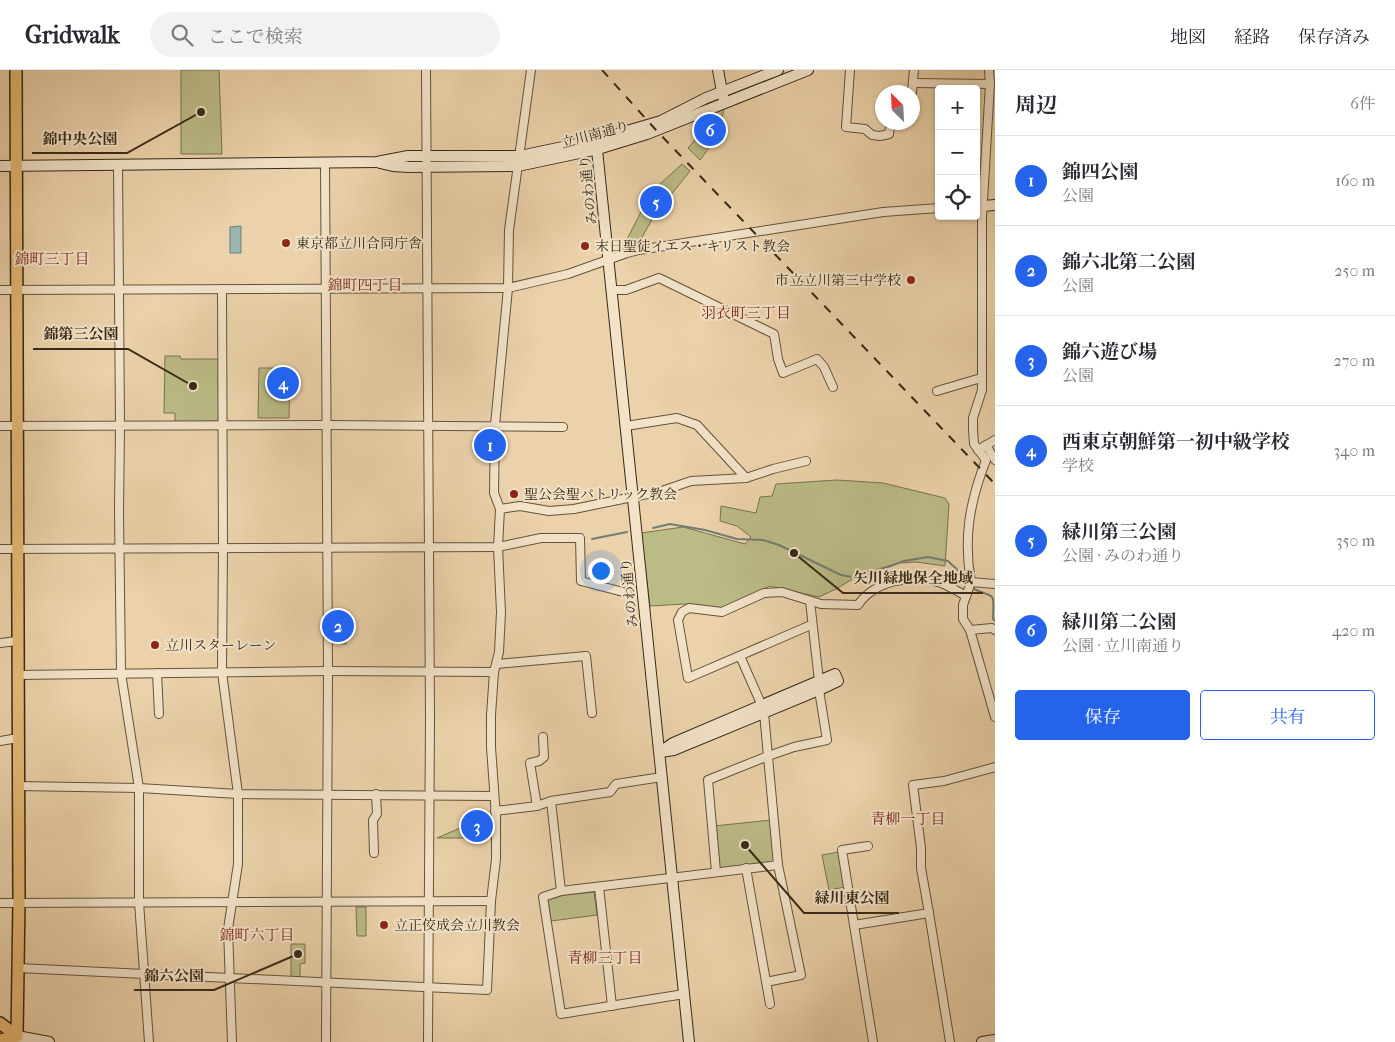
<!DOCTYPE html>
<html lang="ja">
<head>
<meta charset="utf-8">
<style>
  :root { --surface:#fff; --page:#f2f2f3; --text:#2b2b33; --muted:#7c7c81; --line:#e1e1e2; --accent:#2563eb }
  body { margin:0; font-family:"IM FELL French Canon","Noto Serif JP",serif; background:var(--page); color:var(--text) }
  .controls { position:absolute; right:15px; top:15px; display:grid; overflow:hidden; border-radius:5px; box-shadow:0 1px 4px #0004 }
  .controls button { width:45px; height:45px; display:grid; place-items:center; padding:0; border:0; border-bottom:1px solid var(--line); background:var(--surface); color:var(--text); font:25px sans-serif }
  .compass { position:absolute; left:875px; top:15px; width:45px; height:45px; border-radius:50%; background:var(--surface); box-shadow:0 1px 4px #0004; rotate:336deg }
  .you { position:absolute; left:600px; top:500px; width:18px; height:18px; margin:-12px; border:4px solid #fff; border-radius:50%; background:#1a73e8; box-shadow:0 0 0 8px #1a73e833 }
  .badge { display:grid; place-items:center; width:32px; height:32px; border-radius:50%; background:var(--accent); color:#fff; font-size:16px; font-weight:700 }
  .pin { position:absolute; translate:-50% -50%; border:2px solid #fff; box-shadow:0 1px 5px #0006 }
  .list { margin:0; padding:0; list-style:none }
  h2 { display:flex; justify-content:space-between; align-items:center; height:65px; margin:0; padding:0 20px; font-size:21px }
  h2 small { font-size:16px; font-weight:400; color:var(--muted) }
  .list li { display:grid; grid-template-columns:32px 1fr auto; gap:15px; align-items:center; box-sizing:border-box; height:90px; padding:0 20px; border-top:1px solid var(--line) }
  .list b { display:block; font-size:19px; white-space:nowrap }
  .list p { margin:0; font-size:16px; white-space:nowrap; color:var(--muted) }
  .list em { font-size:16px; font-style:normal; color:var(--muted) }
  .actions { display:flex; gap:10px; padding:15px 20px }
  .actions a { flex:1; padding:11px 0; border:1px solid var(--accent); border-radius:5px; text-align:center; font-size:18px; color:var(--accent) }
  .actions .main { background:var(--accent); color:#fff }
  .icon { flex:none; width:28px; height:28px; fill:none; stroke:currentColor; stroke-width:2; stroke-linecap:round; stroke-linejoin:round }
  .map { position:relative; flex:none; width:995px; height:972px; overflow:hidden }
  header { display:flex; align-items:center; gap:30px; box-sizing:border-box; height:70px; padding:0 25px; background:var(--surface); border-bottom:1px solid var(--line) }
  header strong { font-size:24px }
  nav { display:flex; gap:28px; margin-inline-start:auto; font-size:18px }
  .search { width:350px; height:45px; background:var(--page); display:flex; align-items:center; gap:12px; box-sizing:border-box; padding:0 18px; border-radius:28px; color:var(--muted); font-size:19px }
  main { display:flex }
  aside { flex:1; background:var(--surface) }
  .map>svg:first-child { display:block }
</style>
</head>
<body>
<header>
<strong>Gridwalk</strong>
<div class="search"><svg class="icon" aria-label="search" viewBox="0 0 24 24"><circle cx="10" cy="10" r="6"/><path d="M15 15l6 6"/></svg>ここで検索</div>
<nav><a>地図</a><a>経路</a><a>保存済み</a></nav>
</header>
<main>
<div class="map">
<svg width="995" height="972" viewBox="0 0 995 972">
  <rect width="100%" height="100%" fill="#ebd2aa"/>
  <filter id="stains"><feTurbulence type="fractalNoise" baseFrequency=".004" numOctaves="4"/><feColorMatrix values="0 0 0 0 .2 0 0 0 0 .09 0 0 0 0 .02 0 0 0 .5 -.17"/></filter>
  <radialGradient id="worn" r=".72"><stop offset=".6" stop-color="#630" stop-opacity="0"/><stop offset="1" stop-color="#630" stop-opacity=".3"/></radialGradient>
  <g fill="#bbbb86" stroke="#78724f">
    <path d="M181 0H219L222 84H181Z"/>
    <path d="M724 38C721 60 713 73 700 90L688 78C697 68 704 59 705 45Z"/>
    <path d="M682 94 690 101 654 146 637 176 623 177 642 140 659 115Z"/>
    <path d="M165 286H180L181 289H220V352L175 354V343H164Z"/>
    <path d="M259 298H290L289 348H258Z"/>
    <path d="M487 360 493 362V388H488Z"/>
    <path d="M837 410 883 413 945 428 949 434 945 496 916 492 899 493 861 504 836 519 819 527 770 516 722 538 684 534 650 536 641 463 683 457 745 474 751 467 737 456 720 451 721 436 756 443 760 427 772 426 776 414Z"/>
    <path d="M330 546H346V574L330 573Z"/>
    <path d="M490 745 491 768H437Z"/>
    <path d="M772 750 777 794 717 800 714 756Z"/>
    <path d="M839 782 845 817 829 820 822 785Z"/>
    <path d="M594 822 597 845 551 851 548 830 564 825Z"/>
    <path d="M356 837H366V866H357Z"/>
    <path d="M291 874H305V893L300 894V908H291Z"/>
  </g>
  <path fill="#99b6b0" stroke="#717e73" d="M241 156V183H230V157Z"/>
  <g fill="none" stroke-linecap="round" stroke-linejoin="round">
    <g stroke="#717e73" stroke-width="2">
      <path d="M653 458 670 454 705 460 737 469 763 470 779 475 841 505 858 508 904 491 928 487 948 491 964 506 968 516"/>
      <path d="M592 469 627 462"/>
      <path d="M972 518C995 530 994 518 993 549L995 551"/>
    </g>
    <g stroke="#63533c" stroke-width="10">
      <g id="street">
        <path d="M426 0 430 646 428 972"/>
        <path d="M850 0 846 57 865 59 872 65 880 66 889 64 891 52"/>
        <path d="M989 0 990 14 982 147V320L973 348V359L974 374 986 390C970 431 963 468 971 512L995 514"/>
        <path d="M914 13 990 14"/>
        <path d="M912 22 914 0"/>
        <path d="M325 92 328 601 326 972"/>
        <path d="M118 94 120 356 119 441 121 603 139 718V832L149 972"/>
        <path d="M222 219 223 477 222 602 238 724V794L228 859 232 972"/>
        <path d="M0 220 508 218 568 204 627 183 639 180 883 142 939 138"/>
        <path d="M612 220H626L659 208 774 264 778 289 783 303 817 289 824 297 833 317"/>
        <path d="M937 321 981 308"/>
        <path d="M0 356 327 355 563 357"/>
        <path d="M626 356 677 348 697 355 746 408"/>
        <path d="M986 375 995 390"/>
        <path d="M978 380 995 370"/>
        <path d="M500 439 520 436 549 441 574 439 662 421 691 411 746 408 773 399 806 391"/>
        <path d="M0 479 498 477 541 468H580L581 511 627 523"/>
        <path d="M971 512 963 535V549L970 560 992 558 995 560"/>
        <path d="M810 531 819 611"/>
        <path d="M811 555 688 608 678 550 682 542 689 538 722 542 764 523 782 522 821 534 858 535C874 511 911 504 938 512 948 515 957 521 966 526"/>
        <path d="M970 560 995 647"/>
        <path d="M0 573 17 571"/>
        <path d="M740 586 762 636 764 643 778 795 801 905 766 912"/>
        <path d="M497 594 586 586 592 643"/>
        <path d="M157 603 159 644"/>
        <path d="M17 605 328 601 494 602"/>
        <path d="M0 671 18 668"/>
        <path d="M17 716 139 718 238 724 493 726"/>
        <path d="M551 731 610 722 616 714 662 707"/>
        <path d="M537 736 530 693 539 691 544 687 543 667"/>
        <path d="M495 741 537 736 551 731 561 821"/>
        <path d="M868 776 842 780 854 855 929 843 921 798V778L913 715 944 711 995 697"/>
        <path d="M374 783 373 750 377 744 376 724"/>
        <path d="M746 798 770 934"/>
        <path d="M716 802 708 710 768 686 794 677 827 670 819 620"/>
        <path d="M599 817 612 936"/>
        <path d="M0 833 491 831"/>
        <path d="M929 843 950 972"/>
        <path d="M854 855 873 972"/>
        <path d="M18 898 487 920 491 831 496 789V747L491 677V645L494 602 499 582 501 542 498 477 500 439 494 423 495 355 508 218 509 160 531 0"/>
        <path d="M684 924 561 944 543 827 561 821 778 795"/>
      </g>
    </g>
    <g stroke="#362918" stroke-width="12">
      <g id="secondary">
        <path d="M718 0 723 27"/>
        <path d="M596 70 689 972"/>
        <path d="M380 93 393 96 408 97 518 96 598 79 647 64 808 0"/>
        <path d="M0 96 377 92 408 86H520L596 70 661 51 706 28 778 0"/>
        <path d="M983 136 995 135"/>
        <path d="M835 604 838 611 819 620 674 680 660 682 673 673Z"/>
        <path d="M17 972V966L49 972"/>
        <path d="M982 972 995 970"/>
      </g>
    </g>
    <g stroke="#362918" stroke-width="14">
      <g id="primary">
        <path d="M16 0 19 832 17 966"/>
        <path d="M0 953 17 966"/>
        <path d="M0 970 17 966"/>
      </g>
    </g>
    <use href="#street" stroke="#f2e2c8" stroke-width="8"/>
    <use href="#secondary" stroke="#f2e2c8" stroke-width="10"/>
    <use href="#primary" stroke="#e6b975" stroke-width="11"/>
    <path stroke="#362918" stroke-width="2" stroke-dasharray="9 9" stroke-linecap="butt" d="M602 0 656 60 995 414"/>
  </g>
  <g fill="#8f2418" stroke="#f2e2c8" stroke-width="2">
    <circle cx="286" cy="173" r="5"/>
    <circle cx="585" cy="176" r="5"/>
    <circle cx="911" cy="210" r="5"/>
    <circle cx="514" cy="424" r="5"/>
    <circle cx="155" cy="575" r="5"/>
    <circle cx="384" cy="855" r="5"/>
  </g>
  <g text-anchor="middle" stroke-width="4" stroke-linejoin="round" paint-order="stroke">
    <g font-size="14" fill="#362918" stroke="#f2e2c8">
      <text transform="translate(595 64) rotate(-15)" y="5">立川南通り</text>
      <text transform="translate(588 120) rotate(-96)" y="5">みのわ通り</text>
      <text transform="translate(629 523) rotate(-96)" y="5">みのわ通り</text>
    </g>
    <g font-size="14" fill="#362918" stroke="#f2e2c8" text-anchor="start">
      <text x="296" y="178">東京都立川合同庁舎</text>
      <text x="595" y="181">末日聖徒イエス・キリスト教会</text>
      <text x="901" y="215" text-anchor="end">市立立川第三中学校</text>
      <text x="524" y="429">聖公会聖パトリック教会</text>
      <text x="165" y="580">立川スターレーン</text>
      <text x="394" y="860">立正佼成会立川教会</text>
    </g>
    <g font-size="15" fill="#7a1f14" stroke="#f2e2c8">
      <text x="52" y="194">錦町三丁目</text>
      <text x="365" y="220">錦町四丁目</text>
      <text x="746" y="248">羽衣町三丁目</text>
      <text x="908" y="754">青柳一丁目</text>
      <text x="257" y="870">錦町六丁目</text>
      <text x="605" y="893">青柳三丁目</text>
    </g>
  </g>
  <path fill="none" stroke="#362918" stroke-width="2" d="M201 42L127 83H32M193 316L128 279H33M794 483L843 523H983M745 775L804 843H899M298 884L214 920H134"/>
  <g fill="#362918" stroke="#f2e2c8" stroke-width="2">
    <circle cx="201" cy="42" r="5"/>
    <circle cx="193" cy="316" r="5"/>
    <circle cx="794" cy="483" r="5"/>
    <circle cx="745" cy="775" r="5"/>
    <circle cx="298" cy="884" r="5"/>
  </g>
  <g font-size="15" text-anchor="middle" font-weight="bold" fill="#362918" stroke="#f2e2c8" stroke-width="4" stroke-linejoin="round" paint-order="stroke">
    <text x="80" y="74">錦中央公園</text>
    <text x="81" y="269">錦第三公園</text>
    <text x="913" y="513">矢川緑地保全地域</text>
    <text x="852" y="833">緑川東公園</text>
    <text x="174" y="911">錦六公園</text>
  </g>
  <rect width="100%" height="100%" filter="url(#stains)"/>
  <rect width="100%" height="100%" fill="url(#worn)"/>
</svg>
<div class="controls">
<button>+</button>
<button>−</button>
<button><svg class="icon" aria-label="locate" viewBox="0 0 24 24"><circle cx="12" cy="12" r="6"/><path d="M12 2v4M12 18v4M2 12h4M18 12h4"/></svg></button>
</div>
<svg class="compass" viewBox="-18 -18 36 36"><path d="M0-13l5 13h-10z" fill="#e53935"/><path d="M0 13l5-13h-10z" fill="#7c7c81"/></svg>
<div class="you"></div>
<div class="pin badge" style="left:490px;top:375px">1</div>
<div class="pin badge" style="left:338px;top:556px">2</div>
<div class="pin badge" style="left:477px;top:756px">3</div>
<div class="pin badge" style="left:283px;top:313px">4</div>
<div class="pin badge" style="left:656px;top:132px">5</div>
<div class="pin badge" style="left:710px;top:60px">6</div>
</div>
<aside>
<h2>周辺<small>6件</small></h2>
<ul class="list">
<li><span class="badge">1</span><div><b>錦四公園</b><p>公園</p></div><em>160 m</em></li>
<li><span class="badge">2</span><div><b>錦六北第二公園</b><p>公園</p></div><em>250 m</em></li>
<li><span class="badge">3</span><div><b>錦六遊び場</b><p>公園</p></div><em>270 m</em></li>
<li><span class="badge">4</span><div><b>西東京朝鮮第一初中級学校</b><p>学校</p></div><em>340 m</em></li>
<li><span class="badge">5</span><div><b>緑川第三公園</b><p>公園 · みのわ通り</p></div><em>350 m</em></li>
<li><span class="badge">6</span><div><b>緑川第二公園</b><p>公園 · 立川南通り</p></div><em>420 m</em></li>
</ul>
<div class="actions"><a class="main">保存</a><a>共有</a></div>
</aside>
</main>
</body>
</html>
